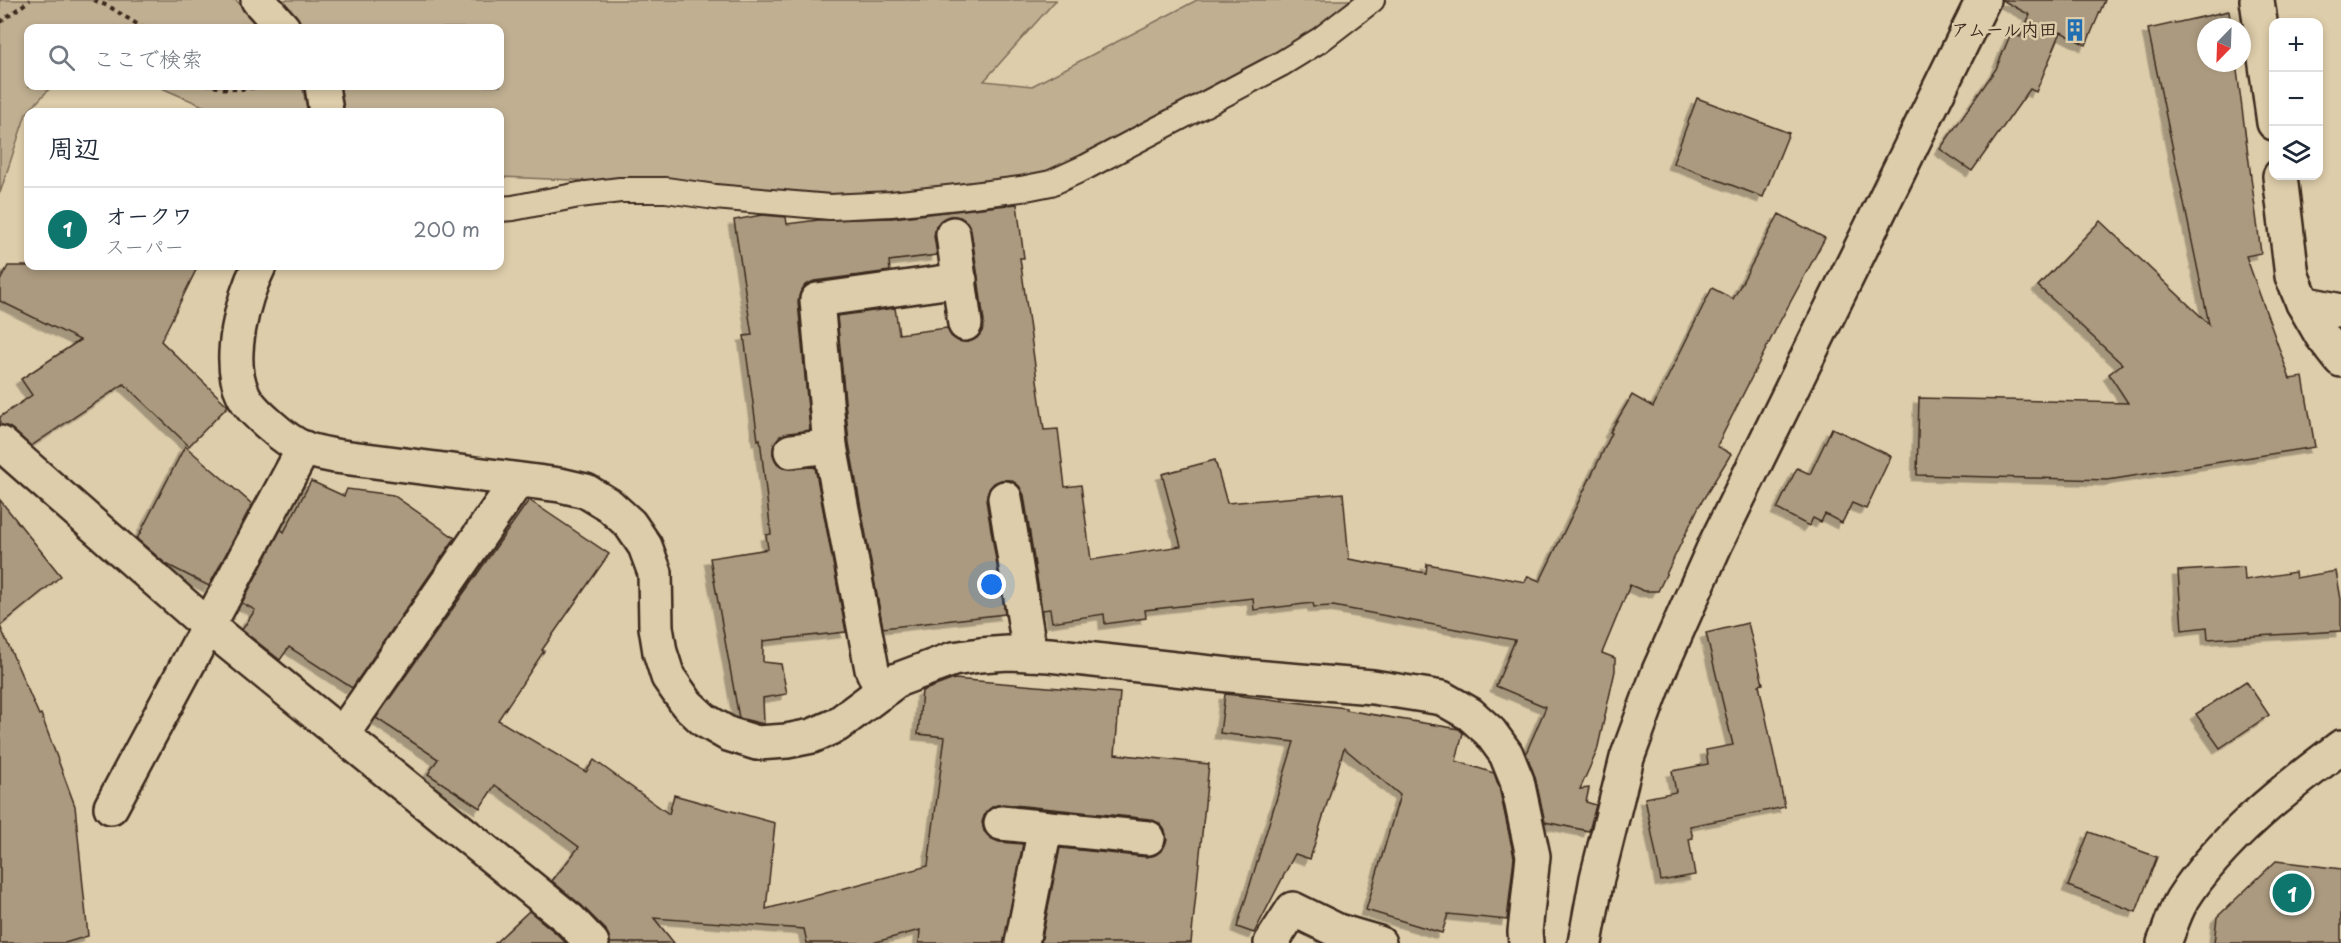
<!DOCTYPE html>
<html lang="ja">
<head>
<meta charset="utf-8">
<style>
  :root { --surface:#fff; --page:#f6f6f7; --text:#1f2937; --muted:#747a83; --line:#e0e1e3; --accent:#0f766e }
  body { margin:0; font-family:"Playpen Sans","Klee One",sans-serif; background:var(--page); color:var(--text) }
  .controls { position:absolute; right:18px; top:18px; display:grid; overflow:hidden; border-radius:12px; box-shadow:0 3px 9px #0003 }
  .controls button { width:54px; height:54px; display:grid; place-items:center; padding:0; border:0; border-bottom:2px solid var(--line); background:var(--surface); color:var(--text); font:30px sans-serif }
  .compass { position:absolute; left:2197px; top:18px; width:54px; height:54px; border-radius:50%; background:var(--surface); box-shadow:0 3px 9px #0003; rotate:203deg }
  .you { position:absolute; left:992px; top:585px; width:21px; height:21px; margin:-15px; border:4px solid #fff; border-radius:50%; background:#1a73e8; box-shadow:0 0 0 9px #1a73e833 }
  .badge { display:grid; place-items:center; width:39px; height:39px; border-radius:50%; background:var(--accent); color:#fff; font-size:20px; font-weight:700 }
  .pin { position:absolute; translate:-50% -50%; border:3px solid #fff; box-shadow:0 2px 6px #0006 }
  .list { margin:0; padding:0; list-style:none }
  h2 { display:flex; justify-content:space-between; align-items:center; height:78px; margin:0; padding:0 24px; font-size:26px }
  h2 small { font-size:20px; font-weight:400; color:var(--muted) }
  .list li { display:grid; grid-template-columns:39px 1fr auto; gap:18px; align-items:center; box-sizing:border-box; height:84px; padding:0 24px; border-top:2px solid var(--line) }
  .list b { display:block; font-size:22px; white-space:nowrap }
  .list p { margin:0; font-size:20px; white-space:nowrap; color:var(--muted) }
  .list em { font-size:20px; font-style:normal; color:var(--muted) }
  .icon { flex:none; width:33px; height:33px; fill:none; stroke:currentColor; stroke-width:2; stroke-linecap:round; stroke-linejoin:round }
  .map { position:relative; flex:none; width:2341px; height:943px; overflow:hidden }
  .search { position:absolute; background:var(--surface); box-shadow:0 3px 9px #0003; left:24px; top:24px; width:480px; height:66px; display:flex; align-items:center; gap:15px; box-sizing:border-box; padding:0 21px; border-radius:12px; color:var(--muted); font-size:22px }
  .panel { position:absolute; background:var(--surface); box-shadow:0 3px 9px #0003; left:24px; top:108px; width:480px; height:162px; border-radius:12px }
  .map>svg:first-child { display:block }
</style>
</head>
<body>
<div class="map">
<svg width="2341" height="943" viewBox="0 0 2341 943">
  <defs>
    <filter id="shadow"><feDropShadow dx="-5.5" dy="5.5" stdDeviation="0" flood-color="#0004"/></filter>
  </defs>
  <rect width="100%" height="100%" fill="#decdaa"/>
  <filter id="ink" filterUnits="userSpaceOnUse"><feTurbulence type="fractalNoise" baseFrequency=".0167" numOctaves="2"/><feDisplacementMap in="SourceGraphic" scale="12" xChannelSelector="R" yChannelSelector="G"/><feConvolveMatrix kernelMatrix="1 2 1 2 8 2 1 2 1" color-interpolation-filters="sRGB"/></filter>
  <g filter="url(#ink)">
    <g fill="#c0af91" stroke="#7e6c58" stroke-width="1.5">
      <path d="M0 0H236L261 28H28V86H52L26 114 0 193Z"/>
      <path d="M281 0H1056L984 81 1032 86 1197 0H1356L1249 73 1041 177 863 196 763 193 705 182 656 179 597 181 500 177V112H345L339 86H500V28H305Z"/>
      <path d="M157 86H302L308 112H217Z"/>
    </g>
    <g fill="#ab9a7f" stroke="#3b2a1e" stroke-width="1.5" filter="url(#shadow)">
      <path d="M2002 0H2105L2086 45 2061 32 2036 92 2030 89 1972 171 1940 149 1996 69 2011 33 2020 37 2030 15Z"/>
      <path d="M2229 11 2231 27H2206V63H2236L2261 253 2246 256 2290 379 2303 377 2315 447 2108 480 1917 475 1919 398 2128 403 2109 374 2122 364 2038 286 2100 221 2209 324 2148 29Z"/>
      <path d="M1697 98 1789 133 1763 197 1673 163Z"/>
      <path d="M1017 204 1024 258H1020L1044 430 1058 429 1065 487 1081 485 1091 560 1181 546 1162 474 1215 460 1227 503 1343 493 1349 559 1426 573 1427 564 1525 582 1528 576 1540 581 1612 433 1610 432 1632 395 1653 407 1712 288 1733 299 1779 214 1825 238 1778 325 1717 446 1731 454 1699 506 1658 591H1644L1630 585 1602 653 1615 658V671L1597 751 1580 789 1589 788 1586 802 1596 805 1589 831 1545 822 1535 777 1526 753 1546 707 1496 686 1515 640 1333 606 1314 607 1313 603 1254 610 1253 598 1145 610 1146 618 1105 624 1104 614 1052 622 1050 609 1042 610 1024 495 1019 486 1011 480H1001L994 483 988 491 986 500 1005 614 883 628 849 443 837 316 895 308 899 334 947 328 951 336 958 341 968 342 977 338 982 331 984 322 978 277 971 231 967 222 960 217 950 216 941 220 936 226 934 236 937 255 889 261 890 271 814 281 805 285 800 293 798 302 810 430 780 436 774 444 773 454 777 463 784 468 815 467 846 632 763 641V662L781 664 787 694 763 698 764 724 739 718 710 558 768 549 766 535 771 534 760 439 758 440 744 336 752 335 734 220 762 215 786 217 787 224 818 220 892 218Z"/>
      <path d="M8 266H198L161 341 228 406 189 446 124 384 31 446 12 429 0 425V417L32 395 21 379 80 340 0 301V281Z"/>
      <path d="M1832 428 1891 456 1866 509 1852 503 1842 523 1825 514 1821 522 1813 518 1809 526 1777 509 1797 468 1810 474Z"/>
      <path d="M185 446 252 504 209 586 166 564 137 539Z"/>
      <path d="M311 481 344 496 347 489 393 495 455 538 352 688 289 647 280 660 242 630 255 610 242 603 281 529 284 532Z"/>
      <path d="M0 500 61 576 0 626 39 715 41 714 75 806 88 936 65 943H0Z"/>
      <path d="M529 500 609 554 542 650 544 651 498 720 586 772 594 760 669 814 674 795 775 823 766 909 928 866 945 737 918 734 922 691 954 679 1120 693 1115 754 1209 764 1191 943H1041L1060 848 1147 857 1155 855 1163 849 1167 840 1165 831 1159 823 1150 819 1003 804 994 806 986 812 982 822 984 831 991 838 999 842 1023 844 1004 943H919L920 930 872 943H807L804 929 654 918 674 943H610L606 930 581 905 552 881 579 847 495 785 480 808 428 774 438 759 376 718Z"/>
      <path d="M2244 567 2245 580 2295 572 2296 578 2336 571 2341 599V631L2208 639 2207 627 2182 630 2178 571Z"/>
      <path d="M1748 623 1763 684 1759 685 1785 807 1690 826 1693 838 1689 839 1695 875 1661 881 1645 798 1676 792 1672 771 1708 764 1706 750 1733 745 1706 633Z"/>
      <path d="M2246 681 2269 715 2220 748 2196 714Z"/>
      <path d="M1225 694 1346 708V710L1459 729 1463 733 1456 761 1494 773 1499 787 1514 857 1507 920 1448 914 1442 933 1366 910 1400 795 1344 748 1310 859 1295 854 1254 933 1237 927 1294 742 1220 733Z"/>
      <path d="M2089 832 2157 857 2136 912 2068 886Z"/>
      <path d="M2276 861 2341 869V943H2214L2217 917Z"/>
      <path d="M529 911 556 933 566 943H495Z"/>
    </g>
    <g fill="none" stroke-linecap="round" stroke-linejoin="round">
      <g stroke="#3b2a1e" stroke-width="28">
        <path id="service" d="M500 209 513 208 579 195 620 190H666L715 197 830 207 891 204 957 197 1021 189 1051 183 1086 167 1281 64 1320 40 1372 0"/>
      </g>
      <g stroke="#3b2a1e" stroke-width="38">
        <g id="minor">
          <path d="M258 0 283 28"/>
          <path d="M2257 0 2274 123"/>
          <path d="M322 86 326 112"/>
          <path d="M2280 176 2292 276 2303 303 2322 336 2341 360"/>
          <path d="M953 234 965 324"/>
          <path d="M259 266C243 298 226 360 243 394 248 406 260 416 270 425 279 433 291 443 303 448 313 452 325 454 335 456L560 485 586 491 609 505 630 524 645 546 655 573 656 627 660 652 668 677 687 704 704 720 728 734 757 743 787 741 812 736 837 725 897 680 953 659 980 655 1008 653 1049 655 1229 675 1373 687 1442 698 1470 714 1490 732 1506 754 1517 781 1533 856 1525 932 1526 943"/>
          <path d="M2303 303 2341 311"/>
          <path d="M0 443 208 626 569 919 592 943"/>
          <path d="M791 451 830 446"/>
          <path d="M1005 498 1030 654"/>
          <path d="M882 692 872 669 830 446 817 300 960 280"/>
          <path d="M342 735 518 480"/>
          <path d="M111 807 304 448"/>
          <path d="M1001 823 1148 838"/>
          <path d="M1022 943 1045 828"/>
          <path d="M1271 943 1293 909 1338 931 1379 943"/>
          <path d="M2164 943C2170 929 2174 913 2182 900 2220 840 2285 789 2341 747"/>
        </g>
      </g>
      <g stroke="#3b2a1e" stroke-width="38">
        <path id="tertiary" d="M1585 943 1597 878 1627 758 1659 671 1716 543 1983 0"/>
      </g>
      <g stroke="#3b2a1e" stroke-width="4" stroke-dasharray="4.5 4.5" stroke-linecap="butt">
        <path d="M94 0 110 7 143 28"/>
        <path d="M0 22 30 0"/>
        <path d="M214 86C232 92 251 88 270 86"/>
      </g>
      <use href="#service" stroke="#decdaa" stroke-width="24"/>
      <use href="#minor" stroke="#decdaa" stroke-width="33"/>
      <use href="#tertiary" stroke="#decdaa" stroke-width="33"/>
    </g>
  </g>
  <defs>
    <g id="building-bare" transform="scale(1.8)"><path d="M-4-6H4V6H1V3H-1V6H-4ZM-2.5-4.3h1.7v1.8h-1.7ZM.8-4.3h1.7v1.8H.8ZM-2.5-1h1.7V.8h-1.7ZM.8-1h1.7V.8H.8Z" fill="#1f6fb2" stroke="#decdaa" stroke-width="2.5" paint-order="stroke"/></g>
  </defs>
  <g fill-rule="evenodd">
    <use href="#building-bare" x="2075" y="30"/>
  </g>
  <g text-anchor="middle" stroke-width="5" stroke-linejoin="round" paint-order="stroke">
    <g font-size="18" font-weight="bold" fill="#3b2a1e" stroke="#decdaa" text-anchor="end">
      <text x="2057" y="36">アムール内田</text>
    </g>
  </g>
</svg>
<div class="controls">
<button>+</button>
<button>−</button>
<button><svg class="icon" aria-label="layers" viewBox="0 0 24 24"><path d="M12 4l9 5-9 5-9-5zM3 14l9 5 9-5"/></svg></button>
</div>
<svg class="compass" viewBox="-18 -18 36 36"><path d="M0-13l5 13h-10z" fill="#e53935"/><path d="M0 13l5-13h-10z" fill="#747a83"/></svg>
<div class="you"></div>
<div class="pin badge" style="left:2292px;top:893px">1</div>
<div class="search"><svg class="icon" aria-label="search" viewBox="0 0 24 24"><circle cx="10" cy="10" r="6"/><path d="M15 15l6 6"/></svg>ここで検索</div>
<section class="panel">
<h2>周辺<small></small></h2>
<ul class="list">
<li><span class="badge">1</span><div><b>オークワ</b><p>スーパー</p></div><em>200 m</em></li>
</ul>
</section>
</div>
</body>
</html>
